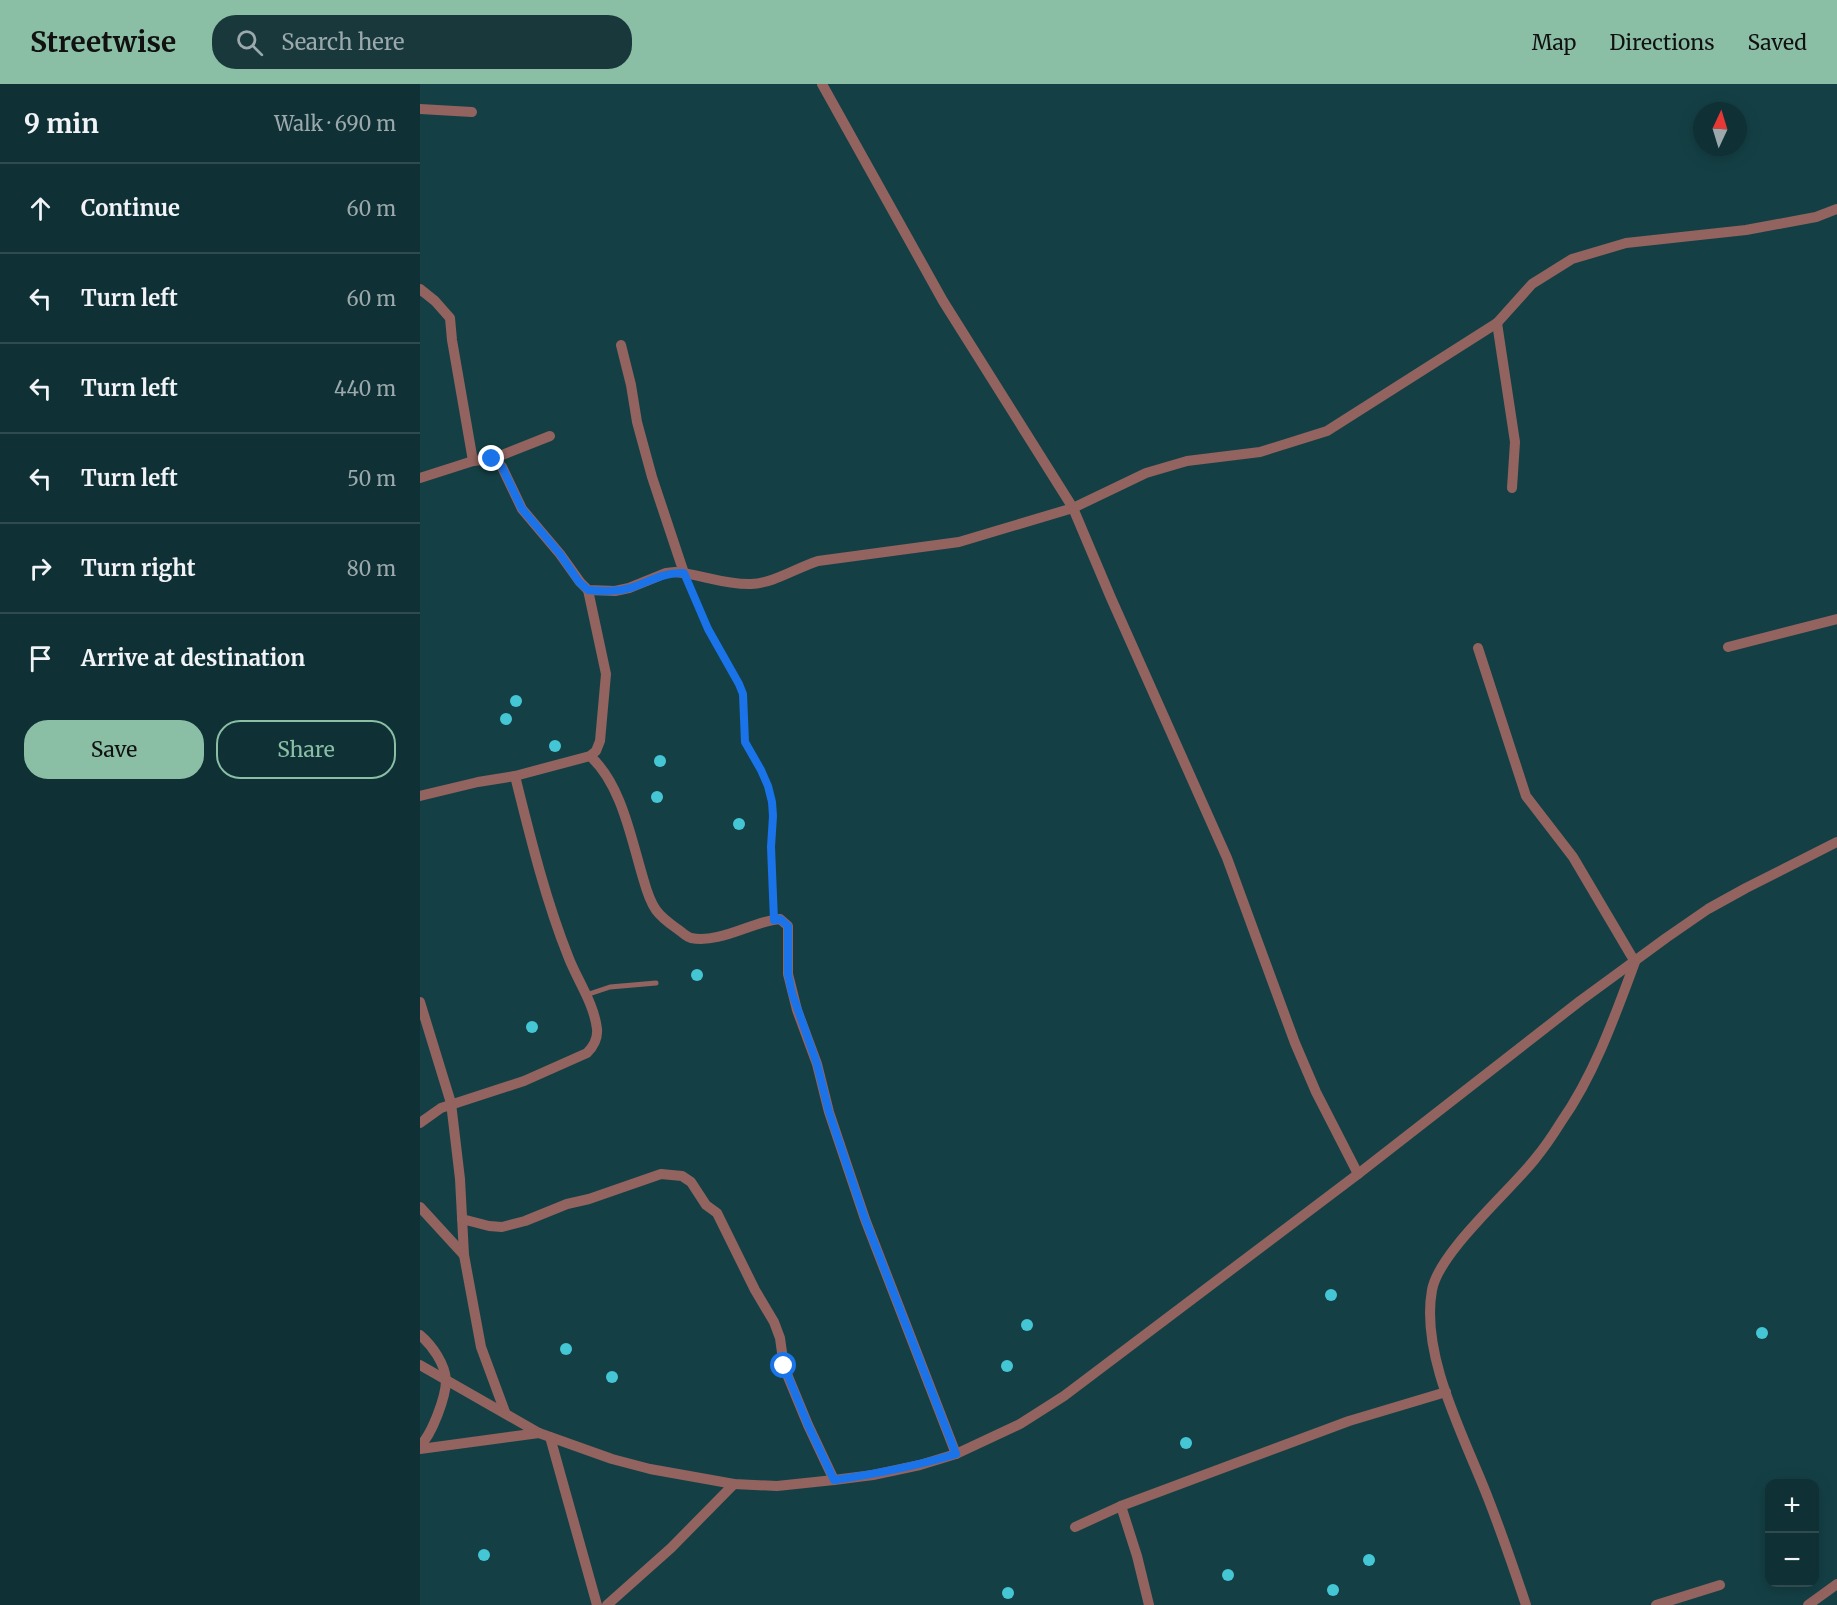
<!DOCTYPE html>
<html lang="en">
<head>
<meta charset="utf-8">
<style>
  :root { --surface:#0f3034; --page:#18383c; --text:#f1f3f6; --muted:#9ba9ac; --line:#2f4b4f; --accent:#8abfa5 }
  body { margin:0; font-family:Merriweather,serif; background:var(--page); color:var(--text) }
  .controls { position:absolute; right:18px; bottom:18px; display:grid; overflow:hidden; border-radius:12px; box-shadow:0 3px 15px #0003 }
  .controls button { width:54px; height:54px; display:grid; place-items:center; padding:0; border:0; border-bottom:2px solid var(--line); background:var(--surface); color:var(--text); font:30px sans-serif }
  .compass { position:absolute; left:1273px; top:18px; width:54px; height:54px; border-radius:50%; background:var(--surface); box-shadow:0 3px 15px #0003; rotate:4deg }
  .stop { position:absolute; width:18px; height:18px; margin:-14px; border:4px solid #1a73e8; border-radius:50%; background:#fff }
  .stop.end { background:#1a73e8; border-color:#fff; box-shadow:0 2px 6px #0008 }
  .list { margin:0; padding:0; list-style:none }
  h2 { display:flex; justify-content:space-between; align-items:center; height:78px; margin:0; padding:0 24px; font-size:26px }
  h2 small { font-size:20px; font-weight:400; color:var(--muted) }
  .list li { display:grid; grid-template-columns:39px 1fr auto; gap:18px; align-items:center; box-sizing:border-box; height:90px; padding:0 24px; border-top:2px solid var(--line) }
  .list b { display:block; font-size:22px; white-space:nowrap }
  .list em { font-size:20px; font-style:normal; color:var(--muted) }
  .actions { display:flex; gap:12px; padding:18px 24px }
  .actions a { flex:1; padding:14px 0; border:2px solid var(--accent); border-radius:24px; text-align:center; font-size:21px; color:var(--accent) }
  .actions .main { background:var(--accent); color:#111 }
  .icon { flex:none; width:33px; height:33px; fill:none; stroke:currentColor; stroke-width:2; stroke-linecap:round; stroke-linejoin:round }
  .map { position:relative; flex:none; width:1417px; height:1521px; overflow:hidden }
  header { display:flex; align-items:center; gap:36px; box-sizing:border-box; height:84px; padding:0 30px; background:var(--accent); color:#111 }
  header strong { font-size:28px }
  nav { display:flex; gap:33px; margin-inline-start:auto; font-size:21px }
  .search { width:420px; height:54px; background:var(--page); display:flex; align-items:center; gap:15px; box-sizing:border-box; padding:0 21px; border-radius:24px; color:var(--muted); font-size:22px }
  main { display:flex }
  aside { flex:1; background:var(--surface) }
  .map>svg:first-child { display:block }
</style>
</head>
<body>
<header>
<strong>Streetwise</strong>
<div class="search"><svg class="icon" aria-label="search" viewBox="0 0 24 24"><circle cx="10" cy="10" r="6"/><path d="M15 15l6 6"/></svg>Search here</div>
<nav><a>Map</a><a>Directions</a><a>Saved</a></nav>
</header>
<main>
<aside>
<h2>9 min<small>Walk · 690 m</small></h2>
<ul class="list">
<li><svg class="icon" aria-label="ahead" viewBox="0 0 24 24"><path d="M12 20V5M6 11l6-6 6 6"/></svg><div><b>Continue</b></div><em>60 m</em></li>
<li><svg class="icon" aria-label="left" viewBox="0 0 24 24"><path d="M17 20v-9H6M10 6l-5 5 5 5"/></svg><div><b>Turn left</b></div><em>60 m</em></li>
<li><svg class="icon" aria-label="left" viewBox="0 0 24 24"><path d="M17 20v-9H6M10 6l-5 5 5 5"/></svg><div><b>Turn left</b></div><em>440 m</em></li>
<li><svg class="icon" aria-label="left" viewBox="0 0 24 24"><path d="M17 20v-9H6M10 6l-5 5 5 5"/></svg><div><b>Turn left</b></div><em>50 m</em></li>
<li><svg class="icon" aria-label="right" viewBox="0 0 24 24"><path d="M7 20v-9h11M14 6l5 5-5 5"/></svg><div><b>Turn right</b></div><em>80 m</em></li>
<li><svg class="icon" aria-label="arrive" viewBox="0 0 24 24"><path d="M6 21V4h12l-3 4 3 4H6"/></svg><div><b>Arrive at destination</b></div></li>
</ul>
<div class="actions"><a class="main">Save</a><a>Share</a></div>
</aside>
<div class="map">
<svg width="1417" height="1521" viewBox="0 0 1417 1521">
  <rect width="100%" height="100%" fill="#144045"/>
  <g fill="#44c6d4">
    <circle cx="96" cy="617" r="6"/>
    <circle cx="86" cy="635" r="6"/>
    <circle cx="135" cy="662" r="6"/>
    <circle cx="240" cy="677" r="6"/>
    <circle cx="237" cy="713" r="6"/>
    <circle cx="319" cy="740" r="6"/>
    <circle cx="277" cy="891" r="6"/>
    <circle cx="112" cy="943" r="6"/>
    <circle cx="911" cy="1211" r="6"/>
    <circle cx="607" cy="1241" r="6"/>
    <circle cx="1342" cy="1249" r="6"/>
    <circle cx="146" cy="1265" r="6"/>
    <circle cx="587" cy="1282" r="6"/>
    <circle cx="192" cy="1293" r="6"/>
    <circle cx="766" cy="1359" r="6"/>
    <circle cx="64" cy="1471" r="6"/>
    <circle cx="949" cy="1476" r="6"/>
    <circle cx="808" cy="1491" r="6"/>
    <circle cx="913" cy="1506" r="6"/>
    <circle cx="588" cy="1509" r="6"/>
  </g>
  <g fill="none" stroke-linecap="round" stroke-linejoin="round">
    <path stroke="#4e7579" stroke-width="2" stroke-dasharray="3 3" stroke-linecap="butt" d="M270 503 288 545 319 600 323 610 325 658 341 685 348 702 352 718 353 732 351 763 354 823"/>
    <path stroke="#93635f" stroke-width="5" d="M166 911 190 903 236 899"/>
    <g stroke="#93635f" stroke-width="10">
      <path d="M402 0 523 217 653 424 691 514 807 774 875 959 896 1008 938 1090"/>
      <path d="M0 25 52 28"/>
      <path d="M0 205 15 217 30 234 32 256 53 377"/>
      <path d="M1077 239 1095 358 1092 404"/>
      <path d="M201 261 211 301 217 338 232 393 264 489"/>
      <path d="M72 375 130 352"/>
      <path d="M0 394 53 377 72 375 82 383 102 425 140 470 160 498 168 506 195 507 209 504 246 489 255 488C280 490 305 501 331 500 354 499 376 484 398 477L539 458 653 424 726 389 767 377 840 368 907 347 1077 239 1112 200 1152 175 1206 159 1326 146 1396 133 1417 125"/>
      <path d="M1308 563 1417 535"/>
      <path d="M1058 564 1106 712 1153 773 1215 878C1195 932 1174 991 1141 1038 1133 1051 1124 1064 1115 1075 1089 1108 1019 1168 1012 1206 1000 1272 1045 1354 1068 1414 1082 1450 1094 1485 1106 1521"/>
      <path d="M170 672C200 699 210 749 221 787 225 800 228 815 236 826 241 833 249 839 256 844 261 847 266 853 271 854 300 860 333 837 360 835L368 842V890L377 926 397 980 409 1028 445 1135 536 1370"/>
      <path d="M95 692 170 672 176 667 180 657 186 590 168 506"/>
      <path d="M0 712 58 698 95 692C110 752 125 814 148 872 157 896 174 919 177 945 178 955 174 962 167 969L104 997 21 1024 0 1039"/>
      <path d="M0 918 31 1019 40 1095 44 1171 61 1263 85 1328"/>
      <path d="M0 1123 44 1171"/>
      <path d="M42 1135 69 1142 82 1143 105 1137 147 1120 169 1115 241 1090 262 1092 271 1098 286 1121 297 1129 335 1206 354 1238 360 1254 364 1283 388 1341 414 1396"/>
      <path d="M0 1251C12 1261 25 1280 26 1296 26 1313 12 1350 0 1362"/>
      <path d="M0 1281 119 1349 192 1375 230 1385 314 1400 357 1402 414 1396 453 1391 500 1381 536 1370 600 1340 644 1312 938 1090 1160 917 1246 854 1288 825 1326 804 1417 758"/>
      <path d="M130 1353 177 1521"/>
      <path d="M0 1365 119 1349"/>
      <path d="M701 1422 717 1472 729 1521"/>
      <path d="M655 1443 701 1422 929 1337 1026 1308"/>
      <path d="M187 1521 251 1464 314 1400"/>
      <path d="M1236 1521 1300 1501"/>
      <path d="M1388 1521 1417 1500"/>
    </g>
  </g>
  <g fill="none" stroke-linecap="round" stroke-linejoin="round">
    <path stroke="#1a73e8" stroke-width="8" d="M72 375 82 383 102 425 140 470 159 498 168 506C182 507 196 508 210 504 229 498 243 488 264 489L288 545 319 600 323 610 325 658 341 686 348 702 352 718 353 732 351 763 354 836 360 835 368 842V890L372 909 397 980 409 1028 445 1135 536 1370C496 1382 456 1390 414 1396L388 1341 364 1282"/>
  </g>
</svg>
<div class="controls">
<button>+</button>
<button>−</button>
</div>
<svg class="compass" viewBox="-18 -18 36 36"><path d="M0-13l5 13h-10z" fill="#e53935"/><path d="M0 13l5-13h-10z" fill="#9ba9ac"/></svg>
<div class="stop" style="left:364px;top:1282px"></div>
<div class="stop end" style="left:72px;top:375px"></div>
</div>
</main>
</body>
</html>
